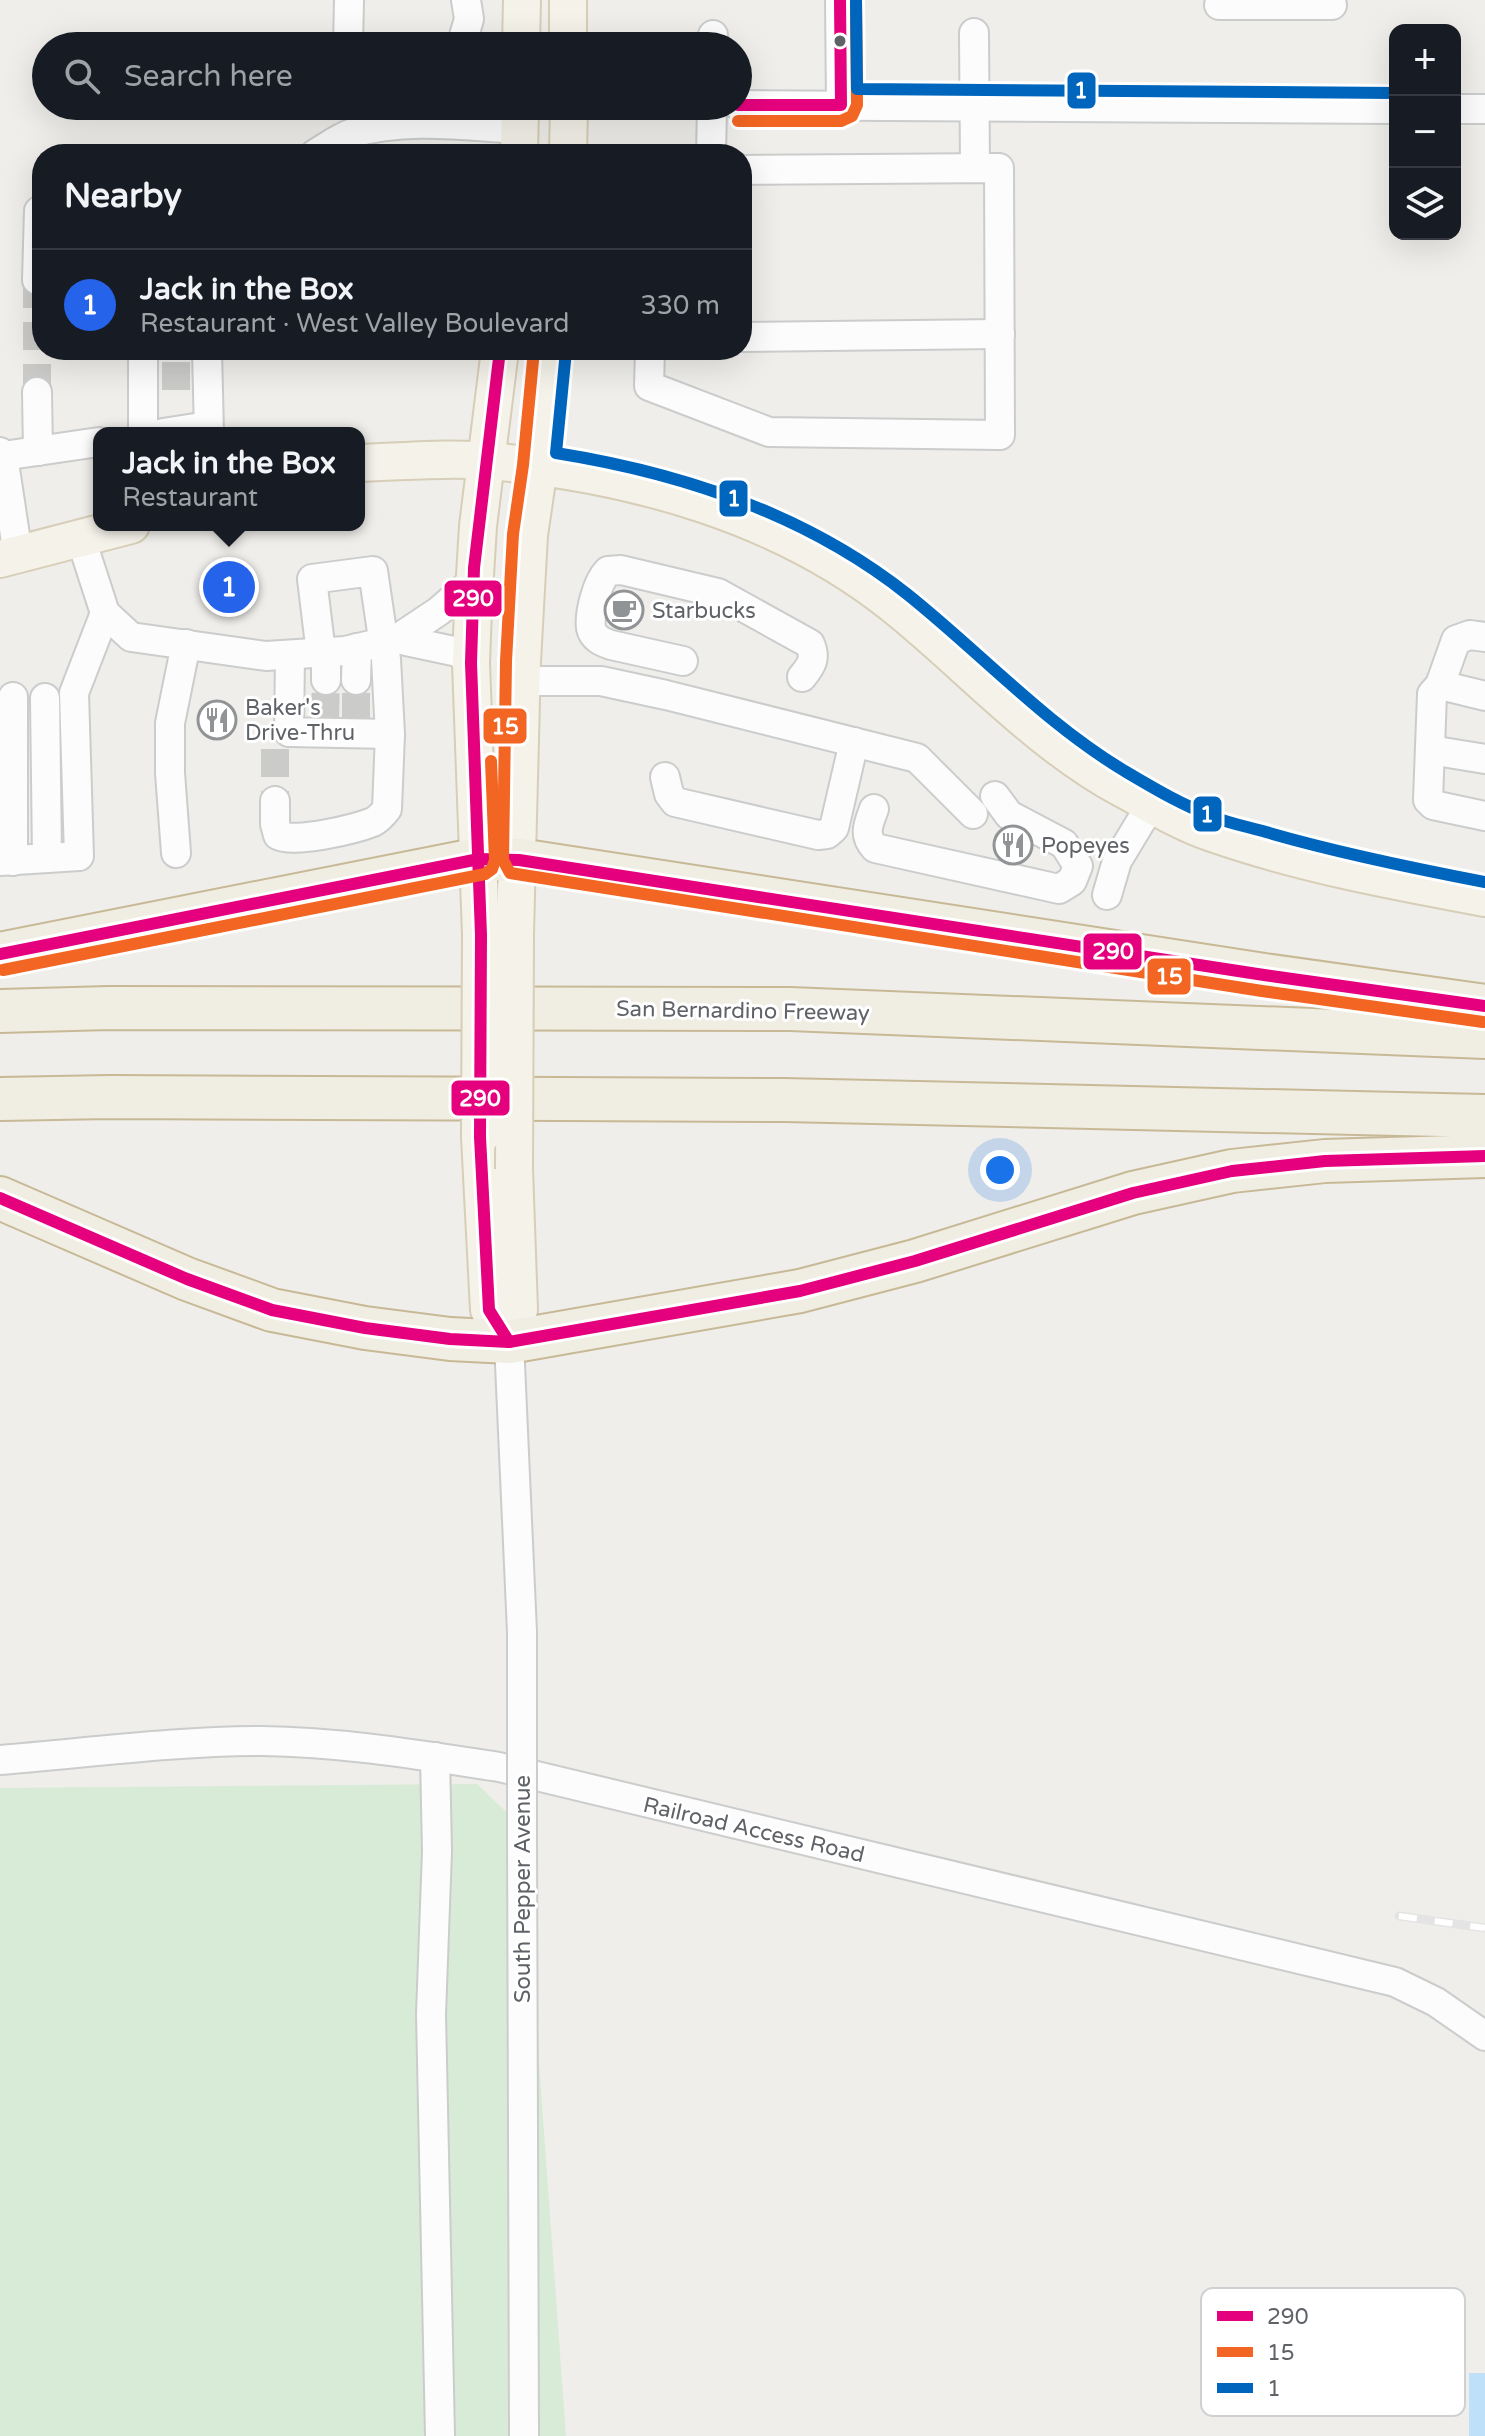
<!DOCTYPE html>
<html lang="en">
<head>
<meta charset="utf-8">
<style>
  :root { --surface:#171b24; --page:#242831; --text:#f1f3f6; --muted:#9ea1a6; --line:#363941; --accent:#2563eb }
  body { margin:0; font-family:"Varela Round",sans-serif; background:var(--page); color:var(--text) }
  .controls { position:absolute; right:24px; top:24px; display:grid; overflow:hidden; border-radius:16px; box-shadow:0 8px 32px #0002 }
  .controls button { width:72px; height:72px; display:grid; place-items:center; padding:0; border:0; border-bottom:2px solid var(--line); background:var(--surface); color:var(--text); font:40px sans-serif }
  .you { position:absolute; left:1000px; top:1170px; width:28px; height:28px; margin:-20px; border:6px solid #fff; border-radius:50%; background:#1a73e8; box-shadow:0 0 0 12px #1a73e833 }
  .badge { display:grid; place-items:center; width:52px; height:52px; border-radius:50%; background:var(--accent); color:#fff; font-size:26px; font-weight:700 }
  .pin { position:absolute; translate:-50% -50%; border:4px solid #fff; box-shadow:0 2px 8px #0006 }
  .popup { position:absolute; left:93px; top:427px; width:272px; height:104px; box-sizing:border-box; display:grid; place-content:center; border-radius:16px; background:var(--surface); filter:drop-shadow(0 2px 6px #0005); font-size:26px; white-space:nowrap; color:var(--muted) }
  .popup b { font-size:30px; color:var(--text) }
  .popup::after { content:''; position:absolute; left:50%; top:100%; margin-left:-16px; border:16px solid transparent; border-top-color:var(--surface) }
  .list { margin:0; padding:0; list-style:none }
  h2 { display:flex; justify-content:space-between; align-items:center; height:104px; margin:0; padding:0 32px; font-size:34px }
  h2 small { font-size:26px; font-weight:400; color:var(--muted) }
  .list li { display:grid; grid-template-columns:52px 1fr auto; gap:24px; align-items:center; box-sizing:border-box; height:112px; padding:0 32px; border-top:2px solid var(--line) }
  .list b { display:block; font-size:30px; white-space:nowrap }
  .list p { margin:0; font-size:26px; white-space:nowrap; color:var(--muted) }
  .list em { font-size:26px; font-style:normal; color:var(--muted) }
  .icon { flex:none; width:44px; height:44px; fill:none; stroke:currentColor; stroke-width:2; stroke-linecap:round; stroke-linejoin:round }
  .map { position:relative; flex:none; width:1485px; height:2436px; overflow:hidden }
  .search { position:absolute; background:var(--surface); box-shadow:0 8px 32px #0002; left:32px; top:32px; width:720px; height:88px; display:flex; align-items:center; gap:20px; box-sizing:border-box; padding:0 28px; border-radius:44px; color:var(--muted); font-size:30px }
  .panel { position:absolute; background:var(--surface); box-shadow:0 8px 32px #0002; left:32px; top:144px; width:720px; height:216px; border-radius:32px }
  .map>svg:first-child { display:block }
</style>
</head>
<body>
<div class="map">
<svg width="1485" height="2436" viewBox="0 0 1485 2436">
  <rect width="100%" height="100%" fill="#efeeea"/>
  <path fill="#d8ebd6" d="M477 1784 522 1827 566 2436H0V1788Z"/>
  <rect fill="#bfe0f9" x="1469" y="2373" width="16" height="63"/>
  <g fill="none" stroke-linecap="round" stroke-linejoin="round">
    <g stroke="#cbcbca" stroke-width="28" stroke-dasharray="28 14" stroke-linecap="butt">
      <path d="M162 376H196"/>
      <path d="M37 392V280"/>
      <path d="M325 721 326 680"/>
      <path d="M356 721V680"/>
      <path d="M275 749V801"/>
    </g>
    <g stroke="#cbcccc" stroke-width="32">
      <g id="minor">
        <path d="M840 0 841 105"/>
        <path d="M1219 5H1332"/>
        <path d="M974 33 975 168"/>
        <path d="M348 46 349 0"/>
        <path d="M461 46 469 19 466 0"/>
        <path d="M713 46V35"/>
        <path d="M738 105 1395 109"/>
        <path d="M1455 109H1485"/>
        <path d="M315 154C327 147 340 137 353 133 406 117 466 126 520 129"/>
        <path d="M711 154 712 106"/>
        <path d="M37 280 39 211 42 209"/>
        <path d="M742 337 1000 334"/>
        <path d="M143 350V433"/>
        <path d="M207 350 209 433"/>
        <path d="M650 350 649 386 769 432 1000 435 999 168 742 170"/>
        <path d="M37 392 38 451"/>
        <path d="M163 433 208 426"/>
        <path d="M0 452 3 456 18 555"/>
        <path d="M3 456 99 442"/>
        <path d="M81 539 105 613 131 637 266 656 345 651 397 639 439 611 474 580"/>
        <path d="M397 639 458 652 471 663"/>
        <path d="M290 655 289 732 390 734 386 659 373 571 312 579 321 653"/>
        <path d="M683 661 611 645C602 642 593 638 591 628 589 613 597 582 608 571L621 570 718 593 810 644C816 658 812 665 802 677"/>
        <path d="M326 680V653"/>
        <path d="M356 680 357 648"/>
        <path d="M522 681H601L666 695 917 758 973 814"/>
        <path d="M1440 685 1456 640 1470 635 1485 637"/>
        <path d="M1485 696 1440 685 1432 694 1428 800 1433 805 1485 816"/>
        <path d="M45 698 47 858"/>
        <path d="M1430 750 1485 759"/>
        <path d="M665 777 669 794 675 802 818 835 827 834 834 828 854 742"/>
        <path d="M275 801V824L278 835C294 844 355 829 373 822 379 819 383 814 387 809L390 734"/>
        <path d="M874 809C868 825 863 835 875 848L1059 889 1072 881 1078 866 1064 844 1009 815 995 796"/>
        <path d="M176 853 170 773V723L186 644"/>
        <path d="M0 861 79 856 74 693 105 613"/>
        <path d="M13 861V697"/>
        <path d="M1107 895 1117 861 1152 803"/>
        <path d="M509 1342 522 1632"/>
        <path d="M435 1757 437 1851 431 2014 440 2436"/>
        <path d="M0 1760C87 1753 175 1741 262 1741 342 1742 420 1755 499 1767L1395 1982 1436 2002 1485 2036"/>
        <path d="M522 1827 524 2436"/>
      </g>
    </g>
    <g stroke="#d7ceb8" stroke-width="40">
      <g id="major">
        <path d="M568 0V46"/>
        <path d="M521 46 522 0"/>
        <path d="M519 154 520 106"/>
        <path d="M568 154 569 106"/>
        <path d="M359 463C402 462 447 457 490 461 633 474 782 515 895 606 971 667 1036 742 1123 789 1151 804 1182 823 1212 833 1301 864 1393 881 1485 898"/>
        <path d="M0 559 131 525"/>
        <path d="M515 934 522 661 529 535 539 467 550 350"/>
        <path d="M481 935 471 663 473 608 478 526 500 350"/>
        <path d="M480 1137 489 1310 509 1342"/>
        <path d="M509 1342 519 1310 514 1169"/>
      </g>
    </g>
    <g stroke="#c8b996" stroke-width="46">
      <g id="highway">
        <path d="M0 954 479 859 519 860 1264 975 1485 1006"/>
        <path d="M0 1011 109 1008 790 1009 1485 1037"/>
        <path d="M0 1099 110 1097 784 1100 1485 1116"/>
        <path d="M0 1198 187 1279 272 1310 365 1328 450 1339 509 1342 800 1291 915 1261 1133 1193 1232 1171 1325 1161 1485 1156"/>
      </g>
    </g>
    <use href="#minor" stroke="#fdfcfc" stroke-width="28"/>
    <use href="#major" stroke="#f4f2e9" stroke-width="36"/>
    <use href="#highway" stroke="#f0ede3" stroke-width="42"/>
    <g stroke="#e4e4e4" stroke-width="9">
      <path id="rail" d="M1399 1916 1485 1928"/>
    </g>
    <use href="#rail" stroke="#fff" stroke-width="6" stroke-dasharray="18" stroke-linecap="butt"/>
    <g stroke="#cbcccc" stroke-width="32" stroke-linecap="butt">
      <path id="minor-bridge" d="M522 1632V1827"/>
    </g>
    <g stroke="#d7ceb8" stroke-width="40" stroke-linecap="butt">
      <g id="major-bridge">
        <path d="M480 1137 481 935"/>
        <path d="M514 1169 515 934"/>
      </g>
    </g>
    <use href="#minor-bridge" stroke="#fdfcfc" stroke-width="28"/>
    <use href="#major-bridge" stroke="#f4f2e9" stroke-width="36"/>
    <g stroke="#fff" stroke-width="18">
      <g id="bus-1">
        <path d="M738 105H841L840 0"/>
        <path d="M500 350 474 568 471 663 481 935 480 1137 489 1310 509 1342"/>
        <path d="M0 954 479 859 519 860 1264 975 1485 1006"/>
        <path d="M0 1198 187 1279 272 1310 365 1328 450 1339 509 1342 800 1291 915 1261 1133 1193 1232 1171 1325 1161 1485 1156"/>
      </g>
    </g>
    <g stroke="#fff" stroke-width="18">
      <g id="bus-2">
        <path d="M738 121H841L852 116 857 105 856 0"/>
        <path d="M534 350 523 465 513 534 506 661 503 860 510 873 1262 991 1483 1022"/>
        <path d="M3 970 485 874 492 869 495 860 491 761"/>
      </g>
    </g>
    <g stroke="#fff" stroke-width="18">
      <g id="bus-3">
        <path d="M856 0 857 89 1395 93"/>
        <path d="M566 351 556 453C682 473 806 514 907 594 981 653 1045 724 1128 773 1155 789 1184 806 1214 817 1231 824 1249 827 1266 832 1338 853 1412 868 1485 882"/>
      </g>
    </g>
    <use href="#bus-1" stroke="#e5007d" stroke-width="12"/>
    <use href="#bus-2" stroke="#f26522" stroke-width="12"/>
    <use href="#bus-3" stroke="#0065bd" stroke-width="12"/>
  </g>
  <defs>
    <g id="cafe-ring" transform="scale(2)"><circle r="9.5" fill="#fff" stroke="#919496" stroke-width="1.5"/><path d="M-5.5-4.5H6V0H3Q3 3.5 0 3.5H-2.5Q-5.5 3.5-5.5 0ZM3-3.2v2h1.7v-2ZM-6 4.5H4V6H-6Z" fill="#919496"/></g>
    <g id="restaurant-ring" transform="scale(2)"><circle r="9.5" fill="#fff" stroke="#919496" stroke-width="1.5"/><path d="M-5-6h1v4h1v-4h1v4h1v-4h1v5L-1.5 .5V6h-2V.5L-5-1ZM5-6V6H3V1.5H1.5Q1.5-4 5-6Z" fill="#919496"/></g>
  </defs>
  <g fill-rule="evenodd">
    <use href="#cafe-ring" x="624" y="610"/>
    <use href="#restaurant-ring" x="217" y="720"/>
    <use href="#restaurant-ring" x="1013" y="845"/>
  </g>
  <circle fill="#5f6368" stroke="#fff" stroke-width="3" cx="840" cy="41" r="7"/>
  <g text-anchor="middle" stroke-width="6" stroke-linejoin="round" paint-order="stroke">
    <g font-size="22" fill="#5f6368" stroke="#fff" text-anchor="start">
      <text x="652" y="618">Starbucks</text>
      <text x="245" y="715">Baker's<tspan x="245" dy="25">Drive-Thru</tspan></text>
      <text x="1041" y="853">Popeyes</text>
    </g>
    <g font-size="22" fill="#5f6368" stroke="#fff">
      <text transform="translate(743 1010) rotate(1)" y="8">San Bernardino Freeway</text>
      <text transform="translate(754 1829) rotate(13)" y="8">Railroad Access Road</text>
      <text transform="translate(522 1889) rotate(-90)" y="8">South Pepper Avenue</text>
    </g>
  </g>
  <rect x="1201" y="2288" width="264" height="128" rx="12" fill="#fff" stroke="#cfd0d2" stroke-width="2"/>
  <rect x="1217" y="2311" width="36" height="10" fill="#e5007d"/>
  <rect x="1217" y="2347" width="36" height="10" fill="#f26522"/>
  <rect x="1217" y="2383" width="36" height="10" fill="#0065bd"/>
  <g font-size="22" fill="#5f6368">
    <text x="1267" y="2324">290</text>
    <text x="1267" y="2360">15</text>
    <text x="1267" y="2396">1</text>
  </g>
  <g stroke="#fff" stroke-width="3">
    <rect x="1066" y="71" width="31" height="39" rx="8" fill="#0065bd"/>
    <rect x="718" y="479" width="31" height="39" rx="8" fill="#0065bd"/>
    <rect x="443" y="579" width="60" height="39" rx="8" fill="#e5007d"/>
    <rect x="482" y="707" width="46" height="38" rx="8" fill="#f26522"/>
    <rect x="1192" y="795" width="31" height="38" rx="8" fill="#0065bd"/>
    <rect x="1082" y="932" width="61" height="39" rx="8" fill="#e5007d"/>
    <rect x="1146" y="957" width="46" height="39" rx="8" fill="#f26522"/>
    <rect x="450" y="1079" width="61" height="38" rx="8" fill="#e5007d"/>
  </g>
  <g font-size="22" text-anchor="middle" font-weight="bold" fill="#fff">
    <text x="1081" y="98">1</text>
    <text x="734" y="506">1</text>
    <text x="473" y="606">290</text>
    <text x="505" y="734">15</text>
    <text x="1207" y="822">1</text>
    <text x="1113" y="959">290</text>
    <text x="1169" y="984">15</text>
    <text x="480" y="1106">290</text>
  </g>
</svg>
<div class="controls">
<button>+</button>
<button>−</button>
<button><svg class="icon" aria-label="layers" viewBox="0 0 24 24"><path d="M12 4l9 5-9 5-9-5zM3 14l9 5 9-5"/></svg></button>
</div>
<div class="you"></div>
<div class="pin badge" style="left:229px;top:587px">1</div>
<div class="popup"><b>Jack in the Box</b>Restaurant</div>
<div class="search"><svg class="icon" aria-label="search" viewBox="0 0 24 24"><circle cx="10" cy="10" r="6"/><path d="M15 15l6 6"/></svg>Search here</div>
<section class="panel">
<h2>Nearby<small></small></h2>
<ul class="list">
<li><span class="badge">1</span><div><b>Jack in the Box</b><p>Restaurant · West Valley Boulevard</p></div><em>330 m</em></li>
</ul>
</section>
</div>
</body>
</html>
